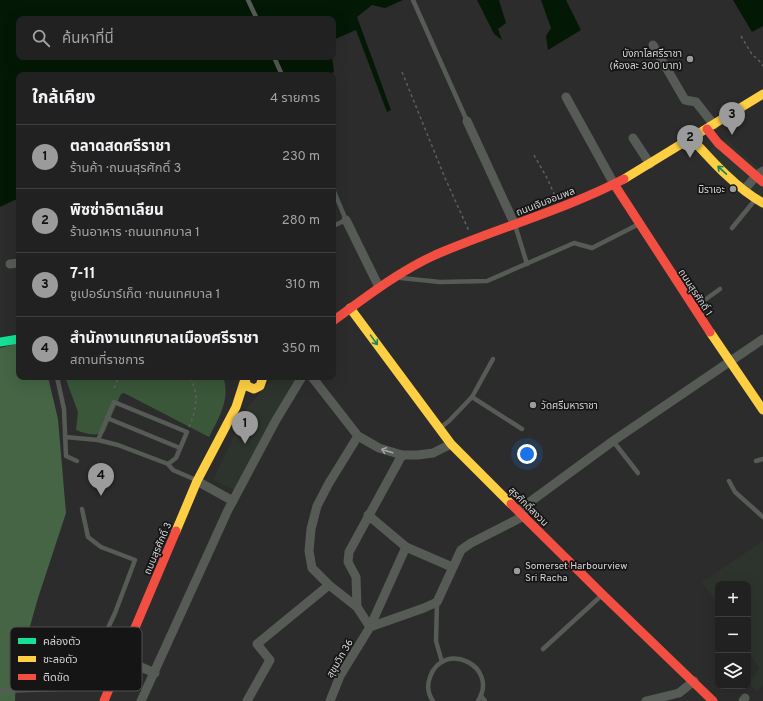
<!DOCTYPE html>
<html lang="th">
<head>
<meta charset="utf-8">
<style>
  :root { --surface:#212121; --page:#29292a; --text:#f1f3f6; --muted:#a2a3a5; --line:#3e3e3f; --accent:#9a9b9a }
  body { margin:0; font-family:Overpass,"Noto Sans Thai",sans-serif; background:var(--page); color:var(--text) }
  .controls { position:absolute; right:12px; bottom:12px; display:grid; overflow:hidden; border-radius:8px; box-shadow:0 4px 16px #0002 }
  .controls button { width:36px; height:36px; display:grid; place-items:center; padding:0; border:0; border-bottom:1px solid var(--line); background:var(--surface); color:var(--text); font:20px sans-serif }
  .you { position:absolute; left:527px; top:454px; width:14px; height:14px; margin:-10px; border:3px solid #fff; border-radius:50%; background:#1a73e8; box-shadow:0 0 0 6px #1a73e833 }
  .badge { display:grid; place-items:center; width:26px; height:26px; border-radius:50%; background:var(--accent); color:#111; font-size:13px; font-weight:700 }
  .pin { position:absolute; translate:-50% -33px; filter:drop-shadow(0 1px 2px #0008) }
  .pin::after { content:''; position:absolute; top:21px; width:14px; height:12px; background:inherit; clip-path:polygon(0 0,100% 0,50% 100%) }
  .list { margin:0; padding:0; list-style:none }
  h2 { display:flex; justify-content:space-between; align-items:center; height:52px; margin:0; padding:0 16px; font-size:17px }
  h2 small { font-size:13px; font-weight:400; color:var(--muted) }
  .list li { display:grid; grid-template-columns:26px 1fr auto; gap:12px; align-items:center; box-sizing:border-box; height:64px; padding:0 16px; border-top:1px solid var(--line) }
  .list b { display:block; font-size:15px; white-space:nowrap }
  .list p { margin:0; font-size:13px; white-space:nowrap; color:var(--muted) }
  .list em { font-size:13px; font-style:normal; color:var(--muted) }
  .icon { flex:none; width:22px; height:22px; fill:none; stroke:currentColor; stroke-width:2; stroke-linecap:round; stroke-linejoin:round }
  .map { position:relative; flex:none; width:763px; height:701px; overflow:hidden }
  .search { position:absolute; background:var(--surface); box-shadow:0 4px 16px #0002; left:16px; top:16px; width:320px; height:44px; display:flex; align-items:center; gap:10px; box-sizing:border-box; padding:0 14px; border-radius:8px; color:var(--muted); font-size:15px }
  .panel { position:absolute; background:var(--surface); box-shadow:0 4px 16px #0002; left:16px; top:72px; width:320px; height:308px; border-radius:8px }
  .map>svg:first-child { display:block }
</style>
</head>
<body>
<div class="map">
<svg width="763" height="701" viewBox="0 0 763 701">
  <rect width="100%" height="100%" fill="#2c2c2c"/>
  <g fill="#2d332d">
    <path d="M726 139 763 172V211L699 156Z"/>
    <path d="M274 377H298L235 490 213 480 247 408Z"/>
    <path d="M763 541V685L757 691 748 682V680L760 669 748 651V584H718V606L702 582Z"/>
  </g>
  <path fill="#3a573a" d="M65 377H223C231 398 219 418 209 437L124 393 121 394 104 433C94 436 85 434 76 430L78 412Z"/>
  <path fill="#456545" d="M19 343V377H48L58 419 66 513 38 598 16 676 15 701H0V348Z"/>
  <g fill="#041905">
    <path d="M0 0H403L385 8 372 5 357 17 391 110 387 112 356 30 333 40V19H19V57H332L334 72 326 75H19V198L0 207Z"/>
    <path d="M477 0H499L506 23 498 29 502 40 494 34Z"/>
    <path d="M541 0H566L581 30 548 50 546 36 551 28Z"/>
    <path d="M733 0H763V26L752 32Z"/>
  </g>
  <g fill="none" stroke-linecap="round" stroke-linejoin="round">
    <g stroke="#5c605c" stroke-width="1.5" stroke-dasharray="3 3" stroke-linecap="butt">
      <path d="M741 36 753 56 757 58 763 66"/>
      <path d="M402 72 445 178 469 231"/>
      <path d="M534 155 547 178 556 198"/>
      <path d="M114 388 119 377"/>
      <path d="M189 427C196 411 200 392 189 377"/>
    </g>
    <g stroke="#565b56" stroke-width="4.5">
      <path d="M248 0 257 19"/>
      <path d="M413 0 467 121"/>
      <path d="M274 57 282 75"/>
      <path d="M333 189 346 220 333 226"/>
      <path d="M515 225 527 264"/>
      <path d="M732 228 755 200"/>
      <path d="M401 278 440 282 487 281 574 243 592 248 637 225"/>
      <path d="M695 307 720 289"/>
      <path d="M57 377 64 409 66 456 77 461"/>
      <path d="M472 397 522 429"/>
      <path d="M107 418 180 448"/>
      <path d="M440 428 449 421 472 397 493 359"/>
      <path d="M65 437 98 440"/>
      <path d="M613 441 638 473"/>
      <path d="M756 461 763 459"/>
      <path d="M168 464 176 458 187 432 114 402 98 440 118 445 168 464 173 470 196 480"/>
      <path d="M729 481 735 492 763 517"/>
      <path d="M437 602 436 641 442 662"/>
      <path d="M543 649 602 595"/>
      <path d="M88 671 112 681"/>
      <path d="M0 691 57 689 74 686 88 671 115 613 135 560 101 547 88 537 82 509"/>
      <path d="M481 696 485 701"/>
      <path d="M433 701C428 694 427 685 430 677 443 639 500 666 478 701"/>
    </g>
    <g stroke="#565b56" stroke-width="9">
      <path d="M653 45 685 100 696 102 714 125"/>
      <path d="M566 97 614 184"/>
      <path d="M467 121 515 225"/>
      <path d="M633 138 650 164"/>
      <path d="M744 190 756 176 763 171"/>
      <path d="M346 220 379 287"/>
      <path d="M10 264 19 263"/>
      <path d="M312 377 358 436 379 448 402 455H418L433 453 451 444"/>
      <path d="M358 436 329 483 317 506 311 529 309 551 312 568 329 585 357 607 370 627"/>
      <path d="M197 481 233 501"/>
      <path d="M519 510 613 441 763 339"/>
      <path d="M368 515 406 547 452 567"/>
      <path d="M357 607 356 577 348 562 349 552 402 455"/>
      <path d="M370 627 424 608 437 602 461 550 471 543 524 516"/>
      <path d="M122 659 155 673"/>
      <path d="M141 701 228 510 276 420 302 377"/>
      <path d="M247 701 270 660 257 644 329 585"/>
      <path d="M330 701 340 676 370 627 406 547"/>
      <path d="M646 701 679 693 694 681"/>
      <path d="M743 701 745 698"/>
    </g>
    <path stroke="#16e098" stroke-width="9" d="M0 342 19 339"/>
    <g stroke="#ffcf43" stroke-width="9">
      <path d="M692 139C712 161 737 189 763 203"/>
      <path d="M624 179 763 94"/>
      <path d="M350 308 451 444 511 504"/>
      <path d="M710 332 763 410"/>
      <path d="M244 377 247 386 254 389 260 386 263 377"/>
      <path d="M176 531 197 481 236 407 244 382"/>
    </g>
    <g stroke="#f24e42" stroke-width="9">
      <path d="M707 129 718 143 763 182"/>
      <path d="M614 184 710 332"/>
      <path d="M333 321C366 297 398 272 435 255 498 228 564 210 624 179"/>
      <path d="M511 504 602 594 713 701"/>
      <path d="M104 701 176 531"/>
    </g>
  </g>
  <defs><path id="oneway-shaft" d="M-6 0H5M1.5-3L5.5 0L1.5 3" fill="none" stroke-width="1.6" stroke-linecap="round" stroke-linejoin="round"/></defs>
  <g stroke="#15855d">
    <use href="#oneway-shaft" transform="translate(722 170) rotate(-137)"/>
    <use href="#oneway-shaft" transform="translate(374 340) rotate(54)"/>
  </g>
  <use stroke="#a3a5a3" href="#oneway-shaft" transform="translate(387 451) rotate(-162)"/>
  <g fill="#9a9b9a" stroke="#141514" stroke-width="1.5">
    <circle cx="690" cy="59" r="4"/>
    <circle cx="733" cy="189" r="4"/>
    <circle cx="533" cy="405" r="4"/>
    <circle cx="517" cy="571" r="4"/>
  </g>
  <g text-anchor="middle" stroke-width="3.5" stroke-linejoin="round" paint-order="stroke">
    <g font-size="10" fill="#d6d7d6" stroke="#141514" text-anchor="end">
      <text x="682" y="57">บังกาโลศรีราชา<tspan x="682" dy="12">(ห้องละ 300 บาท)</tspan></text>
      <text x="725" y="193">มิราเอะ</text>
      <text x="541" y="409" text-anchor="start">วัดศรีมหาราชา</text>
      <text x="525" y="569" text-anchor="start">Somerset Harbourview<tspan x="525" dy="12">Sri Racha</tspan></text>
    </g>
    <g font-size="10" fill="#d6d7d6" stroke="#141514">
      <text transform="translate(545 201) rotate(-21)" y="4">ถนนเจิมจอมพล</text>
      <text transform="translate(696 292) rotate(57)" y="4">ถนนสุรศักดิ์ 1</text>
      <text transform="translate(529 506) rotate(45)" y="4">สุรศักดิ์สงวน</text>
      <text transform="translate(157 548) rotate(-67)" y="4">ถนนสุรศักดิ์ 3</text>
      <text transform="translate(339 658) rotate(-60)" y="4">สุขุมวิท 36</text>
    </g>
  </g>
  <rect x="10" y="627" width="132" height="64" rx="6" fill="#141514" stroke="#4e4f4e" stroke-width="1"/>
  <rect x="18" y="638" width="18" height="6" fill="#16e098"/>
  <rect x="18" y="656" width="18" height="6" fill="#ffcf43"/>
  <rect x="18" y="674" width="18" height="6" fill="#f24e42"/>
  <g font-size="11" fill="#d6d7d6">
    <text x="43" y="645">คล่องตัว</text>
    <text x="43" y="663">ชะลอตัว</text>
    <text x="43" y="681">ติดขัด</text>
  </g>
</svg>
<div class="controls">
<button>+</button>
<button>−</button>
<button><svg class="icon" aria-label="layers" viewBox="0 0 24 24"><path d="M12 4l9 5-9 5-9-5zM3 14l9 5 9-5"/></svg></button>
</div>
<div class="you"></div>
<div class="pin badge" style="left:245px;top:444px">1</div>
<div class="pin badge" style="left:690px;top:158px">2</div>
<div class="pin badge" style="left:732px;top:135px">3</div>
<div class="pin badge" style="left:101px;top:496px">4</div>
<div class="search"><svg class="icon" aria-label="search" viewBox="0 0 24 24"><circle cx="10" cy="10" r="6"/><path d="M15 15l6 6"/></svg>ค้นหาที่นี่</div>
<section class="panel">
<h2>ใกล้เคียง<small>4 รายการ</small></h2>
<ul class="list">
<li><span class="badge">1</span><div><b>ตลาดสดศรีราชา</b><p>ร้านค้า · ถนนสุรศักดิ์ 3</p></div><em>230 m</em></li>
<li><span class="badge">2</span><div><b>พิซซ่าอิตาเลียน</b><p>ร้านอาหาร · ถนนเทศบาล 1</p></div><em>280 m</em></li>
<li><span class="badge">3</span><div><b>7-11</b><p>ซูเปอร์มาร์เก็ต · ถนนเทศบาล 1</p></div><em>310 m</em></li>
<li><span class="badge">4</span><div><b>สำนักงานเทศบาลเมืองศรีราชา</b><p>สถานที่ราชการ</p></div><em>350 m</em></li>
</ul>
</section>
</div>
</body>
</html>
